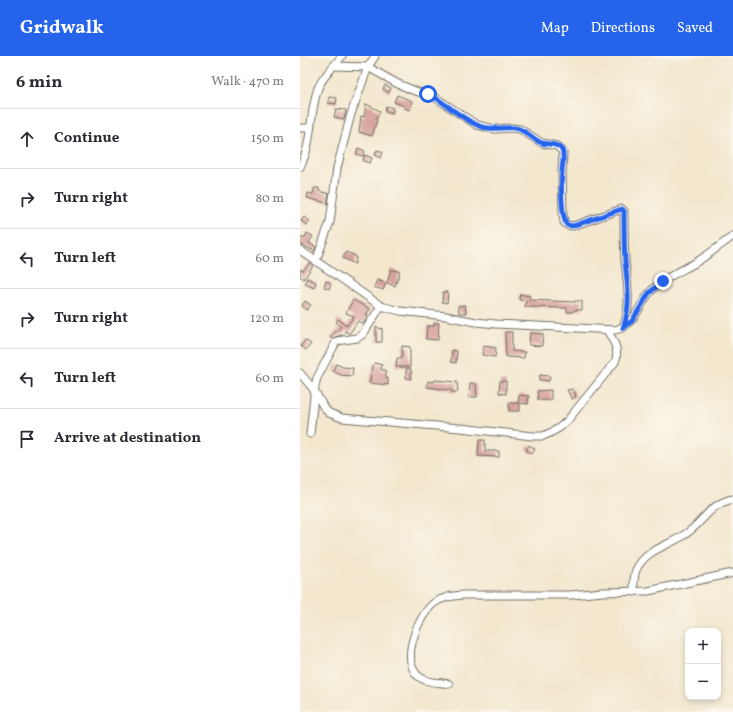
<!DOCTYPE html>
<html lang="en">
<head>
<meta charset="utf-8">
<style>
  :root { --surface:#fff; --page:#f7f7f7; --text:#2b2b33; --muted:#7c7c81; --line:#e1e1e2; --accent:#2563eb }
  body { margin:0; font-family:Vollkorn,serif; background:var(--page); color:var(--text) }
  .controls { position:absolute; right:12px; bottom:12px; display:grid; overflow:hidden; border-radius:8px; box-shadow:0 2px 6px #0003 }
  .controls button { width:36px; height:36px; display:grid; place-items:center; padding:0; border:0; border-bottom:1px solid var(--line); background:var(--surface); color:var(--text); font:20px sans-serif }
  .stop { position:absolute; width:12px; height:12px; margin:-9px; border:3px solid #2563eb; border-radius:50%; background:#fff }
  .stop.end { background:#2563eb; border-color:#fff; box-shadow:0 1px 4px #0008 }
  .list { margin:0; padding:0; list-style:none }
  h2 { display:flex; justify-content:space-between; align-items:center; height:52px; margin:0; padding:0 16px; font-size:17px }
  h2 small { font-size:13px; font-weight:400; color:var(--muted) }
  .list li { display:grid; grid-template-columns:26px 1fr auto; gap:12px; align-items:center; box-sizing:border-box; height:60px; padding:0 16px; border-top:1px solid var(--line) }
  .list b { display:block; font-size:15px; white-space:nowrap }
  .list em { font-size:13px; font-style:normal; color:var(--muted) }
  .icon { flex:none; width:22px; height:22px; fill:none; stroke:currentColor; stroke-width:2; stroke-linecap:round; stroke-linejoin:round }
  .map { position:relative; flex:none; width:433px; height:656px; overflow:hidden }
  header { display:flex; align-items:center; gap:24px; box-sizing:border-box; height:56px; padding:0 20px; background:var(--accent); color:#fff }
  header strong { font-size:19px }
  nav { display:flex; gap:22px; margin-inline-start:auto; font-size:14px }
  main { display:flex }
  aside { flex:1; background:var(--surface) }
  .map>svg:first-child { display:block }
</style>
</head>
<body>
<header>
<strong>Gridwalk</strong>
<nav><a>Map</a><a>Directions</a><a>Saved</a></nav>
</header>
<main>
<aside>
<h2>6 min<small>Walk · 470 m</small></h2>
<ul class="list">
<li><svg class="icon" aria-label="ahead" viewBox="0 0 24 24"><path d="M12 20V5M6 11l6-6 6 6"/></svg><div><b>Continue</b></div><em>150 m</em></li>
<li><svg class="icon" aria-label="right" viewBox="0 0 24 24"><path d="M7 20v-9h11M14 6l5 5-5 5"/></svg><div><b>Turn right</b></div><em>80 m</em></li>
<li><svg class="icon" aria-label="left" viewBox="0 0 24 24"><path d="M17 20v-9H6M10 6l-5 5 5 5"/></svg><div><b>Turn left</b></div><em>60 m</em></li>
<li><svg class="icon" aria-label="right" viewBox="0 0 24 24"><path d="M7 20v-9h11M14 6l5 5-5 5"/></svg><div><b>Turn right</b></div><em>120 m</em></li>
<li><svg class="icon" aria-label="left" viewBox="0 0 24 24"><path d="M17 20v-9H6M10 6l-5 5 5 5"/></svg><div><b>Turn left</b></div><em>60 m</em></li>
<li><svg class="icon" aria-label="arrive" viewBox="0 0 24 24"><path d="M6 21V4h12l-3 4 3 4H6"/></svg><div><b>Arrive at destination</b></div></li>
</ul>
</aside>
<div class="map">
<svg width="433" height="656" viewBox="0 0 433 656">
  <rect width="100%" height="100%" fill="#fbf7ec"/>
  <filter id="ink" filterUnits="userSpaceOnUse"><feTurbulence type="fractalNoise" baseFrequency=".025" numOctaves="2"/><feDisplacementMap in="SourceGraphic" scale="8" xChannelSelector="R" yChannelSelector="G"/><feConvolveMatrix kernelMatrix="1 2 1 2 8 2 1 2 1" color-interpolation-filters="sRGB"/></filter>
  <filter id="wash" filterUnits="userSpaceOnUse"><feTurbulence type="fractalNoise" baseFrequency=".012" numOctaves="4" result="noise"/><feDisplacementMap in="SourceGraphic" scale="16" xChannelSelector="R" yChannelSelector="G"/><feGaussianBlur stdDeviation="0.9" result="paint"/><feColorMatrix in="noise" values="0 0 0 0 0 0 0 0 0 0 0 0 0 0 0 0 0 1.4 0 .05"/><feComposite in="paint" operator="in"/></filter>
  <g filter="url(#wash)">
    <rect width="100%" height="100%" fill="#f3e7ce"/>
    <g id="blocks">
      <g fill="#d59e99">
        <path d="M85 29 91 32 89 37 83 33Z"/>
        <path d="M97 39 112 45 110 54 104 52 105 50 94 46Z"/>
        <path d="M29 41 37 42 36 48 28 47Z"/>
        <path d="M66 48 80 55 76 64H77L72 80 59 76 61 60 64 61Z"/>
        <path d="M86 50 93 52 92 57 85 55Z"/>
        <path d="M36 53 46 54 44 63 34 61Z"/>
        <path d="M58 92 65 95 63 100 56 98Z"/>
        <path d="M77 94 83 96 81 102 75 99Z"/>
        <path d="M65 99 72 102 70 107 63 105Z"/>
        <path d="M14 132H19V135L29 138 27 147 7 142 8 137 13 138Z"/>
        <path d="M4 161 10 165 7 169 1 165Z"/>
        <path d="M7 177 13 180 9 187 16 191 14 195 0 188V181L4 183Z"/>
        <path d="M46 196 56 200 55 208 43 202Z"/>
        <path d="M9 207 13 210 4 223 0 220V213L3 215Z"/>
        <path d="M91 213 100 216 95 230 87 227Z"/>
        <path d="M7 222 16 226 14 232 5 228Z"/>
        <path d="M77 224 86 227 83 234 74 231Z"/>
        <path d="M26 225 31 227 29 233 24 231Z"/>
        <path d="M143 236H148L147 247 142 246Z"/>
        <path d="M220 238 230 240 229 244 275 246V245H282V254H274L273 256H267V252L225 251 226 245 219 244Z"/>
        <path d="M53 244 70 253 66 259 68 260 63 268 58 265 49 278 46 275 42 279 35 281 32 283 30 281 41 271 36 266 38 263 47 270 54 260 46 257Z"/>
        <path d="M5 245 11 249 7 254 2 250Z"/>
        <path d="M165 249 166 257H159L158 250Z"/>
        <path d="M134 267H139L138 284 126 283 127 270H134Z"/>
        <path d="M76 270 80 273 82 272V286H76Z"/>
        <path d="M205 276H212V295L225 296 224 302 206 301Z"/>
        <path d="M230 277 243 278 242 290 229 289Z"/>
        <path d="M5 284 11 288 6 294 1 290Z"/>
        <path d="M102 290 110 291V311H96L97 302H102Z"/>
        <path d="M184 290 196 292 195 301 182 299Z"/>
        <path d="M152 294 157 295 156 307 151 306Z"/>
        <path d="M74 307 82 309 81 314H86V322H88V329L69 327Z"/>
        <path d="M36 308 43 311 53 312 52 320 41 319 33 315Z"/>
        <path d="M106 313H111V323L106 322Z"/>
        <path d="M240 319 250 320 249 325 239 324Z"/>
        <path d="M135 324 157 326 158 336H151V334L127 331 128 325 134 326Z"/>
        <path d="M200 325H206V338L199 337Z"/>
        <path d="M170 327 176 328 177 341H169Z"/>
        <path d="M273 333 276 340 272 343 267 334Z"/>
        <path d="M251 334V344H238L237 335Z"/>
        <path d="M219 339 229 340 228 348 220 347V355H209V347H219H218Z"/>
        <path d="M179 384H185V395H199V401L178 400Z"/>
        <path d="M229 389 235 393 232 398 226 394Z"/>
      </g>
    </g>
  </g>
  <g filter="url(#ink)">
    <use href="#blocks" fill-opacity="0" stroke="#716d64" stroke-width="1"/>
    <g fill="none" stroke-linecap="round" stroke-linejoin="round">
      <g stroke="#716d64" stroke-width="9">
        <g id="minor">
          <path d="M34 10 68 11 96 27 115 35 133 40 177 69 195 73 212 72 220 73 242 87 257 90 263 96 262 116 263 158 264 166 267 169 273 170 319 154 322 153 324 155C324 171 324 188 325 205 327 228 332 248 323 272"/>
          <path d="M0 72H10"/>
          <path d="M0 111C13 87 9 57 18 32 23 20 34 10 42 0"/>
          <path d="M0 194 81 250 100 255 146 260 176 266 196 268 315 274C338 268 338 247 353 233 365 221 381 215 395 207 408 199 421 189 433 180"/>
          <path d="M16 205 30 166 37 112 51 58 68 11 75 0"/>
          <path d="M0 317 14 334 23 350 29 357 42 362 160 372 233 380H243L250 377 259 372 267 365 315 306C320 294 313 284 307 274"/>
          <path d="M10 378 15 330 17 322 35 288 37 285 57 282 63 278 81 250"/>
          <path d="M334 536C334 528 333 519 337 512 347 493 368 490 384 479 403 468 408 448 433 443"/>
          <path d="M149 628C139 626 125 627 117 619 101 601 118 560 134 547 143 541 152 540 163 539H271L303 536 348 535 433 517"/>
        </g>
      </g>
      <use href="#minor" stroke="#fff" stroke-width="7"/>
    </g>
  </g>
  <g fill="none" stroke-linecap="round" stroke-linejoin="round" filter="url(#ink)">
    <path stroke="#2563eb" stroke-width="5" d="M128 38 133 40C149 50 164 65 182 71 193 74 204 71 216 72 226 74 233 84 242 87 249 89 258 87 262 94 265 99 262 109 262 115 261 126 261 161 267 169L273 170 319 154 322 153 324 155C324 171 324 188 325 205 327 229 332 247 323 272L332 265 349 237 363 225"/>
  </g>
</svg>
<div class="controls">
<button>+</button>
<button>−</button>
</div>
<div class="stop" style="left:128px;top:38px"></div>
<div class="stop end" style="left:363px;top:225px"></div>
</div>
</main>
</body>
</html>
